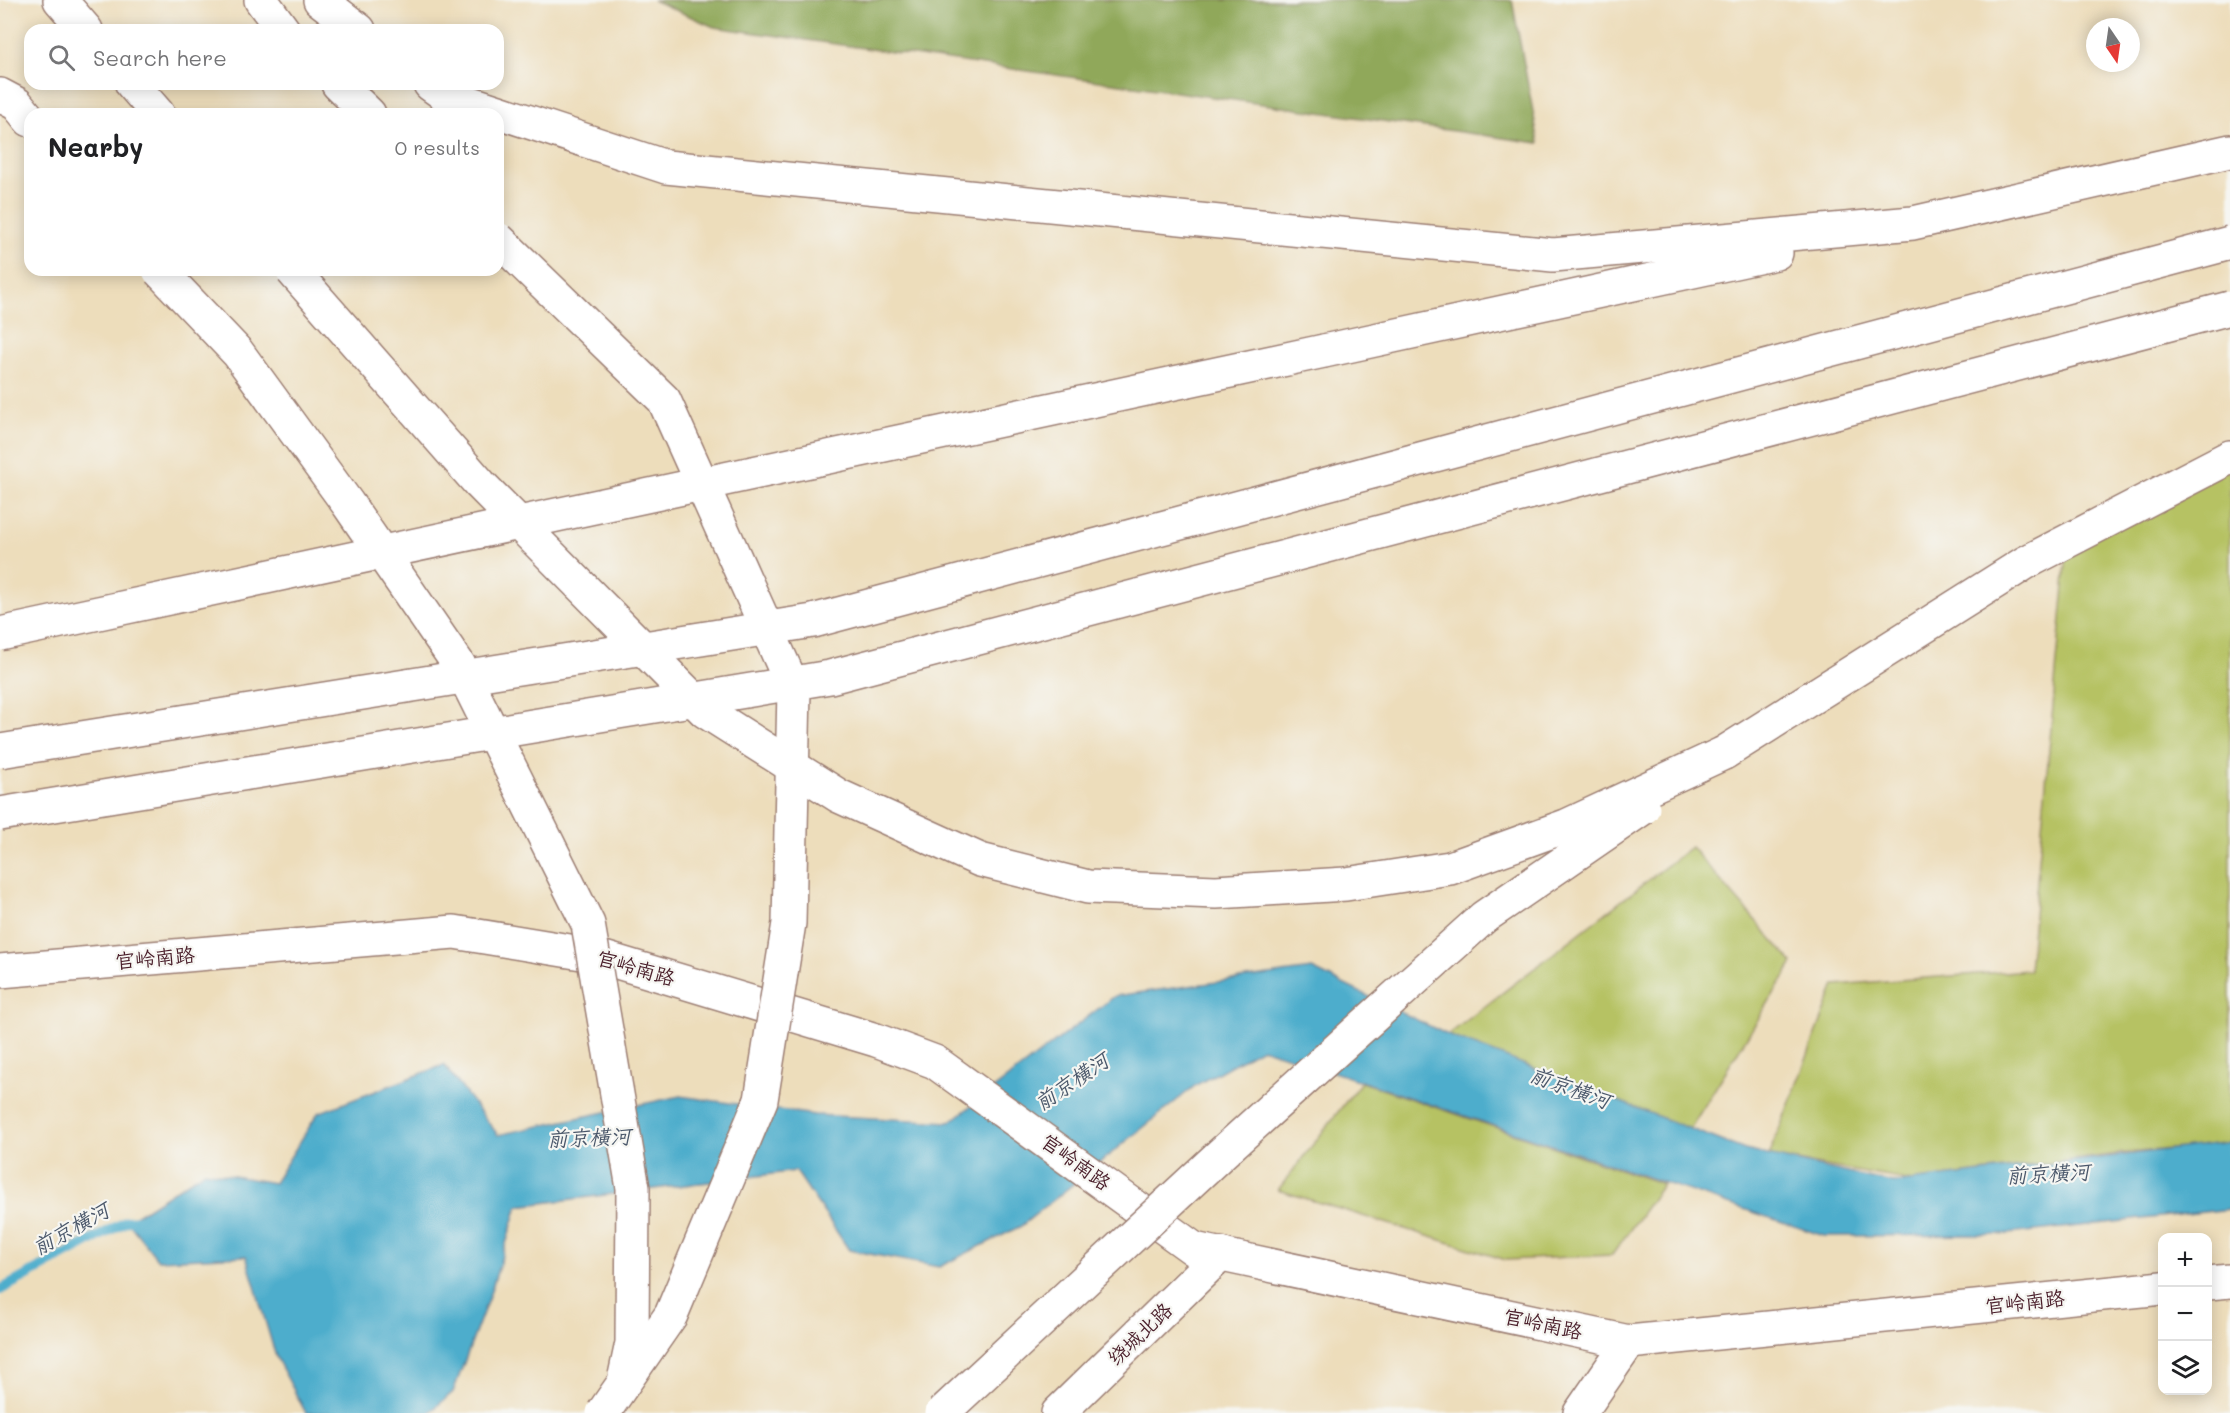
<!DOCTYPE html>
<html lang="en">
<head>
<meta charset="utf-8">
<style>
  :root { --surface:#fff; --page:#f6f6f6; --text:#202124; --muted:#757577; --line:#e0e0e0 }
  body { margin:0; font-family:Mali,"LXGW WenKai TC",sans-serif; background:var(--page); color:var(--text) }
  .controls { position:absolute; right:18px; bottom:18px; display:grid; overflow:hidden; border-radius:12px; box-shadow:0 3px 15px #0003 }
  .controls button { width:54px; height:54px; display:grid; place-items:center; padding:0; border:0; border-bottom:2px solid var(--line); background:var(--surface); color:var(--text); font:30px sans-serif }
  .compass { position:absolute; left:2086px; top:18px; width:54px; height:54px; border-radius:50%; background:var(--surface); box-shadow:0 3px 15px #0003; rotate:167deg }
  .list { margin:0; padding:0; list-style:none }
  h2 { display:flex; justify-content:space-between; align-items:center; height:78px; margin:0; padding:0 24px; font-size:26px }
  h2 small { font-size:20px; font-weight:400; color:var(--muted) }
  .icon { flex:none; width:33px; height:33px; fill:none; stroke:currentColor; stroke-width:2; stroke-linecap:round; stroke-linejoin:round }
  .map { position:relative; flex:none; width:2230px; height:1413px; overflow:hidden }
  .search { position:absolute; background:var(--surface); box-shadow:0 3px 15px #0003; left:24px; top:24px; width:480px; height:66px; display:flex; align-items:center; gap:15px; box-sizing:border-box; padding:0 21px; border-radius:18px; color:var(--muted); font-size:22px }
  .panel { position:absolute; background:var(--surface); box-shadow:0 3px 15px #0003; left:24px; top:108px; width:480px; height:168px; border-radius:18px }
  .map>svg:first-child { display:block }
</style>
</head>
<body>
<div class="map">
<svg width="2230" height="1413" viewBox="0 0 2230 1413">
  <rect width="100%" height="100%" fill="#f6f6f2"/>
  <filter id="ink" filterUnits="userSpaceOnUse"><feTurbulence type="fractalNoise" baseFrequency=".0167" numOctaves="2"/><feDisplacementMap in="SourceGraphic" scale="12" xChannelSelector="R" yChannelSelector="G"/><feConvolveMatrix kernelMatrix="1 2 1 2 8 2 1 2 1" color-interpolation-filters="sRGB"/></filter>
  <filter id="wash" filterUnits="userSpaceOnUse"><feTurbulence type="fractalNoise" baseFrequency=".008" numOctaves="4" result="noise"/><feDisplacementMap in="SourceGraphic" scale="24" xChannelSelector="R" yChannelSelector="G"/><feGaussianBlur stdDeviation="1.35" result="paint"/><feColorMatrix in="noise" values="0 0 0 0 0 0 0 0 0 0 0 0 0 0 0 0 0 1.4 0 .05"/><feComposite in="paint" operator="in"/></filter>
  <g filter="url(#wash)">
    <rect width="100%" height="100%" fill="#edddbb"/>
    <g fill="#b6c264" stroke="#807048" stroke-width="1.5">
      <path d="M2230 460V1144L2125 1153 1912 1181 1769 1156 1835 985 2029 970 2068 541Z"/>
      <path d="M1691 847 1793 963 1690 1129 1448 1035Z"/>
      <path d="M1361 1082 1663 1184 1612 1255 1506 1260 1278 1190Z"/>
    </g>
    <path fill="#90a85a" stroke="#6d6442" stroke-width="1.5" d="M653 0H1512L1539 143 714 27Z"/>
    <path fill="#4dadcc" stroke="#4c667c" stroke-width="1.5" d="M1312 969 1448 1035 1745 1150 1893 1183 2230 1142V1209L1999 1235 1824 1236 1262 1048 1196 1085 1021 1226 939 1267 849 1250 796 1171 518 1206 490 1294 453 1392 429 1413H306L276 1357 246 1256 158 1260 127 1221 205 1171 274 1183 318 1113 444 1065 498 1135 680 1096 815 1115 950 1122 1115 996Z"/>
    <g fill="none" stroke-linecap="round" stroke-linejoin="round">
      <path stroke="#4dadcc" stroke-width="10" d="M0 1290 127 1221 139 1220"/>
    </g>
  </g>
  <g filter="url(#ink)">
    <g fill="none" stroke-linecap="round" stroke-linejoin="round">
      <g stroke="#9c7e73" stroke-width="36">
        <g id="minor">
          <path d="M0 971 454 932 594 955 876 1040 935 1062 1194 1249 1629 1342 2162 1288"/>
          <path d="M2208 1283 2230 1281"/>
          <path d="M1058 1413 1221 1254"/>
          <path d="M1580 1413 1629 1342"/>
        </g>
      </g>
      <g stroke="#9c7e73" stroke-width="36">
        <g id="highway">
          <path d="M60 0 86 30"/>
          <path d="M261 0 283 30"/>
          <path d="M320 0 359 30"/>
          <path d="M132 84 158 114"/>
          <path d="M338 84 369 114"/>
          <path d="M430 84 444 94 666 167 1553 255 1913 223 2230 151"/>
          <path d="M0 95 17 104 30 120"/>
          <path d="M1324 351 1776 253"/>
          <path d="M1724 753 2025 563 2230 457"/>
        </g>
      </g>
      <use href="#minor" stroke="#fff" stroke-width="33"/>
      <use href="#highway" stroke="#fff" stroke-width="33"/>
      <g stroke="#9c7e73" stroke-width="36" stroke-linecap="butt">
        <g id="highway-bridge">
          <path d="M498 239 664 400 794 689 789 923 761 1100 671 1315 603 1413"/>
          <path d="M159 270 238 353 348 504 459 665 588 924 633 1188 632 1343 625 1376"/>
          <path d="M292 270 480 484 705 711 839 796 980 860 1088 887 1216 892 1346 884 1450 868 1566 826 1724 753"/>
          <path d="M0 634 1324 351"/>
          <path d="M0 751 813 621 2230 243"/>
          <path d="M0 814 830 677 2230 308"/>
          <path d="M942 1413 1221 1154 1484 917 1643 808"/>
        </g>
      </g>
      <use href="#highway-bridge" stroke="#fff" stroke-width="33"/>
    </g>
  </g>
  <g text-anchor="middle" stroke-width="4.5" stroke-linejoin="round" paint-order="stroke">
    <g font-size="20" fill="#4a1f2b" stroke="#f6f6f2">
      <text transform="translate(155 958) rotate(-5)" y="7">官岭南路</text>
      <text transform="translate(636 968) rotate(16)" y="7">官岭南路</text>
      <text transform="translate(1076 1162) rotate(36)" y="7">官岭南路</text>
      <text transform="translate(2025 1302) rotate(-6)" y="7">官岭南路</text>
      <text transform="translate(1543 1324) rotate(12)" y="7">官岭南路</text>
      <text transform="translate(1140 1334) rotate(-44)" y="7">绕城北路</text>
    </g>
    <g font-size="21" font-style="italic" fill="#4b586b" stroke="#f6f6f2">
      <text transform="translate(1072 1082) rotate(-34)" y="7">前京横河</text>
      <text transform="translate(1570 1088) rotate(20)" y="7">前京横河</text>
      <text transform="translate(589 1138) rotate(-2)" y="7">前京横河</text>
      <text transform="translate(2048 1174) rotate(-3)" y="7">前京横河</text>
      <text transform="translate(71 1229) rotate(-29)" y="7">前京横河</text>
    </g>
  </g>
</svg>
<div class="controls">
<button>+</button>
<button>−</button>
<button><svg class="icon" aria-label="layers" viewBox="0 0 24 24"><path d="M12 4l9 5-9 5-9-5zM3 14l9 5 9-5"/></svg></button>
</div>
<svg class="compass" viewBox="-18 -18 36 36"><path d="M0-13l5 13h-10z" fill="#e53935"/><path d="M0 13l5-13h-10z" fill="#757577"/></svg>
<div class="search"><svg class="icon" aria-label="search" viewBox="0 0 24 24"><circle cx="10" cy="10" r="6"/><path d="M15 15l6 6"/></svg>Search here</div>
<section class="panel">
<h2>Nearby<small>0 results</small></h2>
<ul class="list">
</ul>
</section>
</div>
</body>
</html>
